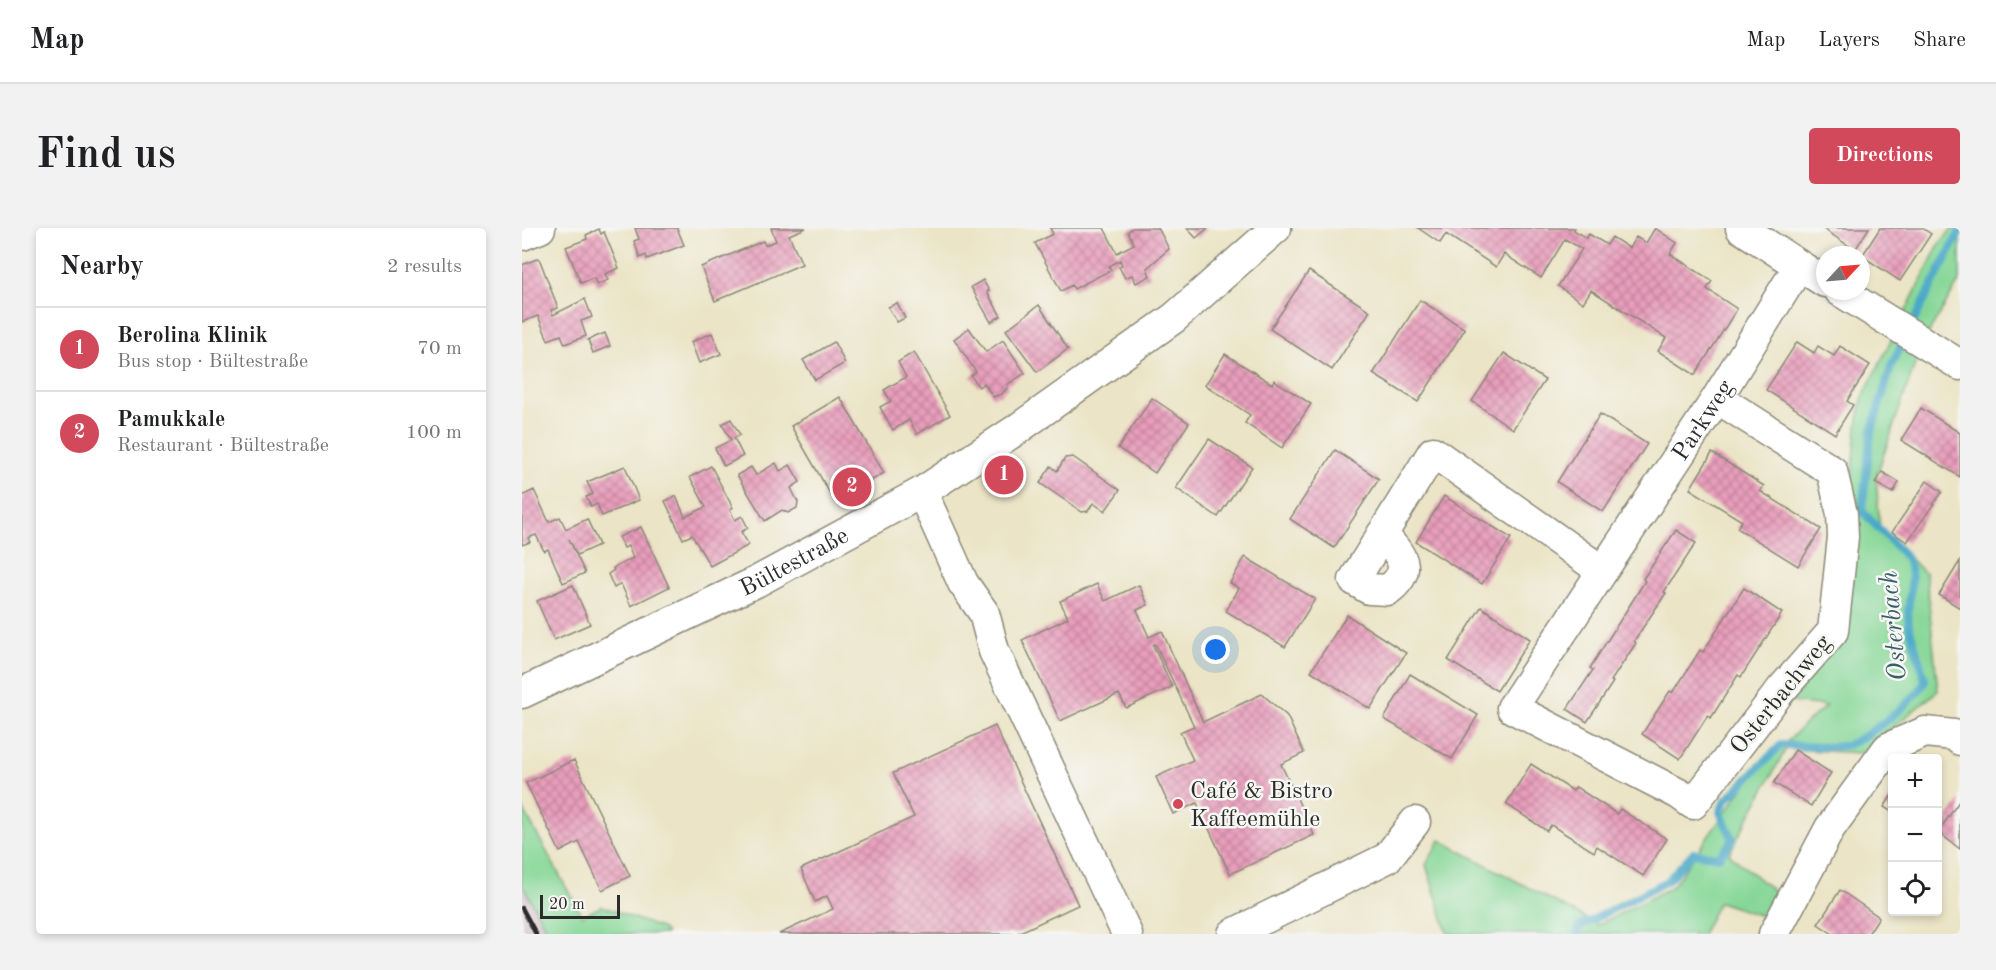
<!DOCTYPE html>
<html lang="en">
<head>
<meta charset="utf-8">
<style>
  :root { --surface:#fff; --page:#f2f2f2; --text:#202124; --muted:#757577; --line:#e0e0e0; --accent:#d1495b }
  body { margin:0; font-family:"Old Standard TT",serif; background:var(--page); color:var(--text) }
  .controls { position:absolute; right:18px; bottom:18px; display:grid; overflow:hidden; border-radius:6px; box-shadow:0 3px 9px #0003 }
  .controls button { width:54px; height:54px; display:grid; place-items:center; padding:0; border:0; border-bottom:2px solid var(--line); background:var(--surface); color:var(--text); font:30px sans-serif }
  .compass { position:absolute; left:1294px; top:18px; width:54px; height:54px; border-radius:50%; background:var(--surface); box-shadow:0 3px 9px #0003; rotate:64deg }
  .scale { position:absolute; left:18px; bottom:15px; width:80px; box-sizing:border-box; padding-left:6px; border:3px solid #2b2b2b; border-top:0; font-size:16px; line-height:21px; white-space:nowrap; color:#2b2b2b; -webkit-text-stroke:4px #f6f6f2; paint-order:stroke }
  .you { position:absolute; left:694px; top:422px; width:21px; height:21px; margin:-15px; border:4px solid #fff; border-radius:50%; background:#1a73e8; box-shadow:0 0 0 9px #1a73e833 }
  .badge { display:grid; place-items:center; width:39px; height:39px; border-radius:50%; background:var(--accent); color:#fff; font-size:20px; font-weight:700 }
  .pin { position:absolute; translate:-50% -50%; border:3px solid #fff; box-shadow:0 2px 6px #0006 }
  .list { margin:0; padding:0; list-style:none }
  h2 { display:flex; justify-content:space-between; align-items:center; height:78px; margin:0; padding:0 24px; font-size:26px }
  h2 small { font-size:20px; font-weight:400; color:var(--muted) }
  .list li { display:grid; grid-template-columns:39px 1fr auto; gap:18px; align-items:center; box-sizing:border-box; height:84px; padding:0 24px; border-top:2px solid var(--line) }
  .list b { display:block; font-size:22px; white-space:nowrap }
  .list p { margin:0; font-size:20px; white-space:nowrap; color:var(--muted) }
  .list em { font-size:20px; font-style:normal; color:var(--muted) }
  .icon { flex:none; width:33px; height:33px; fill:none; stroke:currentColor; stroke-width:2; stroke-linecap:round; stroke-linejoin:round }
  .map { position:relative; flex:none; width:1438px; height:706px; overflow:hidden; border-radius:6px }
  header { display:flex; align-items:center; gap:36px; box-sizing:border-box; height:84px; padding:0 30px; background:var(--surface); border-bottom:2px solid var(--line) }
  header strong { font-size:28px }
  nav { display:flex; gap:33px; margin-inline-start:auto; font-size:21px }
  .intro { display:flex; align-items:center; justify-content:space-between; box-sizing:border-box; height:144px; padding:0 36px }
  h1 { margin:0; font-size:42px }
  .button { padding:15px 27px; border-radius:6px; background:var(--accent); color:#fff; font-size:21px; font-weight:700 }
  main { display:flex; gap:36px; padding:0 36px }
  aside { flex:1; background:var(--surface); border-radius:6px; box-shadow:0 3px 9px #0003 }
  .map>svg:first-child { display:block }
</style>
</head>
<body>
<header>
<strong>Map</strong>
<nav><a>Map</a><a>Layers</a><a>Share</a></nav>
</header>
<div class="intro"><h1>Find us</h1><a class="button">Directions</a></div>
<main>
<aside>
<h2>Nearby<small>2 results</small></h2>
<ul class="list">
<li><span class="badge">1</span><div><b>Berolina Klinik</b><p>Bus stop · Bültestraße</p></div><em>70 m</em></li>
<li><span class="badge">2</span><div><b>Pamukkale</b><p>Restaurant · Bültestraße</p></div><em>100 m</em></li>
</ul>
</aside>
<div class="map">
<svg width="1438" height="706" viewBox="0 0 1438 706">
  <defs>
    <pattern id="building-cross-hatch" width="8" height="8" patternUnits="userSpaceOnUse" patternTransform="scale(1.5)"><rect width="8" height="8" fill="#e99ebc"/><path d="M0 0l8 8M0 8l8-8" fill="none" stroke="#bd8199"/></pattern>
  </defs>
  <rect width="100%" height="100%" fill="#f6f6f2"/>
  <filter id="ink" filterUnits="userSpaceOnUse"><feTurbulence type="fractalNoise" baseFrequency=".0167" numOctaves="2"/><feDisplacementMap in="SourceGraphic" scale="12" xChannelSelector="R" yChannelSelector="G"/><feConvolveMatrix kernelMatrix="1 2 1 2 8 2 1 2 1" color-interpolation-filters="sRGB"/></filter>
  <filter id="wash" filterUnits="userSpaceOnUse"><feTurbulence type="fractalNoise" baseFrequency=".008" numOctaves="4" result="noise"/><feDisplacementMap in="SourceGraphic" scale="24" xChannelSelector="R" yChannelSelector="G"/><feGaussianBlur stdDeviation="1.35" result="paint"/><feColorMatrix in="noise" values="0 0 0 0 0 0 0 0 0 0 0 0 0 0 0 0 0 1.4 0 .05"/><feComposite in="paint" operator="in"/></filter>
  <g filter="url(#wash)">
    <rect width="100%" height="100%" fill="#ebe4c6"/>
    <path fill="#d2bdc6" d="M0 656 27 706H0Z"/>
    <g fill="#86d797" stroke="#588161" stroke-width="1.5">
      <path d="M1431 0H1438V52L1400 116 1354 249 1358 301 1404 346 1416 463 1339 525 1264 521 1207 626 1253 664 1240 688 1197 674 1180 706H926L904 637 918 612 1076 697 1150 659 1228 550 1284 495 1304 478 1269 474 1317 410 1335 197 1340 171 1417 16Z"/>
      <path d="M0 579 60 688 80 678 141 701 144 706H27L0 656Z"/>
    </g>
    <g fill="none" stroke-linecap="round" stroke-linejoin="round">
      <path stroke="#48a8c7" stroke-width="8" d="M1055 706 1057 699 1145 653 1171 625 1197 629 1211 612 1198 584 1203 573 1259 517C1274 517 1312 521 1325 517 1343 511 1398 470 1403 452L1387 398 1386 383 1390 349 1385 330 1340 283 1349 205 1370 136 1438 3"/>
    </g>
    <g id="blocks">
      <g fill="url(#building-cross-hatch)">
        <path d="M113 0H155L162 17 125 31 124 27 118 30 112 13 117 11Z"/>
        <path d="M249 0H284L267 7 280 36 193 73 179 39 241 13 243 17 254 13Z"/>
        <path d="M528 0H582L595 25 612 16 606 4 610 0H636L647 21 625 40 628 48 614 55 610 47 603 50 597 39 600 37 598 32 587 38 589 42 552 61 550 57 539 63 513 15 531 6Z"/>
        <path d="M665 0H686L674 10Z"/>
        <path d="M896 0H1053L1052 2 1064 10 1067 6 1085 17 1090 9 1107 20 1114 9 1124 15 1133 0 1155 15 1148 26 1190 53 1185 61 1215 81 1173 147 1136 123 1144 110 1069 62 1061 75 1036 58 1060 21 1043 11 1019 50 982 26 974 39 924 6 918 15Z"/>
        <path d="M1300 0H1347L1333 22Z"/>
        <path d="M1358 0H1400L1409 6 1378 53 1340 28Z"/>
        <path d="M77 1 79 6 82 4 97 40 83 46 86 52 75 57 72 50 59 55 44 19 65 11 64 7Z"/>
        <path d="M17 30 36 80 29 82 31 87 63 71 70 89 59 93 64 108 43 116 39 107 26 112 16 88 0 94V37Z"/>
        <path d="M787 43 848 83 810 142 748 101Z"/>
        <path d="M461 52 467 63 465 64 479 88 469 94 449 59Z"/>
        <path d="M898 72 943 101 896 174 851 146Z"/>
        <path d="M375 75 383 90 375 94 366 79Z"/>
        <path d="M517 77 546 121 515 144 484 102Z"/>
        <path d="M447 100 464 124 481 112 503 145 485 157 486 159 480 166 471 169 462 155 457 159 449 148 454 144 432 111Z"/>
        <path d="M83 105 88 118 71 125 66 112Z"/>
        <path d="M190 105 199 126 177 135 169 114Z"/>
        <path d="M312 114 323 135 293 152 281 132Z"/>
        <path d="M1275 114 1292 125 1296 118 1312 128 1318 118 1348 137 1325 173 1331 177 1313 206 1244 162Z"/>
        <path d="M392 124 428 187 395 206 387 192 371 202 358 179 369 173 362 162 384 149 376 134Z"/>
        <path d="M982 125 1023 152 991 201 950 173Z"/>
        <path d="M703 126 750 156 752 152 789 176 760 220 723 195 728 187 683 157Z"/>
        <path d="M318 169 362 245 313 274 269 198Z"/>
        <path d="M630 170 667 195 633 245 596 220Z"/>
        <path d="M1399 180 1438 205V249L1379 212Z"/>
        <path d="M1078 186 1125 216 1081 284 1035 254Z"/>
        <path d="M209 191 218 207 212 210 221 228 202 238 193 220 209 212 200 196Z"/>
        <path d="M687 211 730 239 696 289 654 260Z"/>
        <path d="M813 222 857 251 812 320 768 291Z"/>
        <path d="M1190 225 1242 258 1238 263 1299 301 1276 338 1215 300 1220 293 1168 261Z"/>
        <path d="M551 229 598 262 583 283 571 275 566 283 560 284 518 255 529 238 535 243 543 230Z"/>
        <path d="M254 235 258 243 268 237 278 254 269 260 276 274 275 280 266 285 260 282 243 293 215 247 229 239 234 247Z"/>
        <path d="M103 238 117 272 80 288 75 276 69 279 64 269 71 266 65 254Z"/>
        <path d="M189 238 211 280 208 282 213 292 220 288 226 300 219 304 227 317 188 338 170 307 161 311 143 273 154 268 163 289 184 279 168 249Z"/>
        <path d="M1360 244 1377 254 1371 265 1353 255Z"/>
        <path d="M1405 253 1420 264 1385 314 1370 304Z"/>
        <path d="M12 262 27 294 38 289 44 301 65 291 77 317 55 327 47 311 63 345 41 355 26 321 22 323 14 307 6 310 8 314 0 317V268Z"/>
        <path d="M922 268 989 310 960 356 894 314Z"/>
        <path d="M119 299 147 359 109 378 99 356 92 360 86 346 92 342 91 340 111 330 106 318 102 320 97 309Z"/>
        <path d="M1154 302 1174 315 1142 364 1144 365 1112 413 1114 415 1089 453 1091 454 1065 494 1045 481 1071 442 1068 440 1123 353 1121 351Z"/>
        <path d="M723 329 793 371 763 419 704 383 717 360 708 355Z"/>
        <path d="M1438 333V380L1417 367Z"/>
        <path d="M575 356 583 373 617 357 626 377 615 382 627 409 640 403 681 494 740 466 765 488 782 525 759 536 792 607 708 646 675 575 651 586 634 549 671 532 658 504 672 498 633 416 631 417 650 459 604 480 597 466 538 493 500 412 546 390 538 373Z"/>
        <path d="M51 357 68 396 32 412 15 373Z"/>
        <path d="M1222 360 1260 385 1219 449 1216 447 1189 490 1186 487 1158 531 1120 506 1148 463 1151 465 1178 422 1181 424Z"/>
        <path d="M959 379 1008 411 975 463 926 432Z"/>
        <path d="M825 387 884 425 848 481 789 443Z"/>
        <path d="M888 446 956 487 930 531 862 491Z"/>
        <path d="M473 498 556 677 494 706H257L311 681 305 668 293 674 279 641 392 589 371 545Z"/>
        <path d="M1273 522 1309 545 1289 578 1252 555Z"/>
        <path d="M52 532 108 648 80 662 57 614 38 624 4 555Z"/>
        <path d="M1009 536 1051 563 1054 559 1095 586 1098 581 1145 611 1121 648 1075 618 1072 624 1029 597 1025 603 984 576Z"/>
        <path d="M1370 567V584L1362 579Z"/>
        <path d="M1438 572V621L1416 604Z"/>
        <path d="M1318 662 1357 689 1346 706H1311L1296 696Z"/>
      </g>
    </g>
  </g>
  <g filter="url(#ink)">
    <use href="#blocks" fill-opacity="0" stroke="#8b8878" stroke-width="1.5"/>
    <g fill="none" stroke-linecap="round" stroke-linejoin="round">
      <g stroke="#8b8878" stroke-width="33">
        <g id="minor">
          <path d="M1219 0 1303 54"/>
          <path d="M0 7 18 0"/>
          <path d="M1318 63 1438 137"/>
          <path id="s1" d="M1195 170 1310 243 1320 286 1321 309 1311 403 1259 462 1171 576 1157 566 990 480 1195 170 1277 38"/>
          <path d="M400 264 441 355 462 385 472 423 605 706"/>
          <path d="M860 306C879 327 893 341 866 362L847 361 832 352 911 224 1080 343"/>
          <path id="s2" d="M0 465 234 354 400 264 494 202 652 90 754 0"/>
          <path d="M711 706 865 630 893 594"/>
          <path d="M1252 706 1308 600 1366 520 1403 504 1432 507 1438 512"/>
        </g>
      </g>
      <use href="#minor" stroke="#fff" stroke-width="30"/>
      <path stroke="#2b2b2b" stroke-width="4.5" d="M0 680 14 706"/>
    </g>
  </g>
  <circle fill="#d1495b" stroke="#f6f6f2" stroke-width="2" cx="656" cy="576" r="6"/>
  <g text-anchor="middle" stroke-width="5" stroke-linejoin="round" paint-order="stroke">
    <g font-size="24" fill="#2b2b2b" stroke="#f6f6f2">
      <text dy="8" stroke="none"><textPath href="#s1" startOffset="1071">Parkweg</textPath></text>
      <text dy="8" stroke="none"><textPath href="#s2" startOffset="302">Bültestraße</textPath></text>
      <text transform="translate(1258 466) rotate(-51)" y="8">Osterbachweg</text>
    </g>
    <g font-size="24" fill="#2b2b2b" stroke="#f6f6f2" text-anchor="start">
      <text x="668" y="570">Café &amp; Bistro<tspan x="668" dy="28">Kaffeemühle</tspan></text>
    </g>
    <g font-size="26" font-style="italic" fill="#375d69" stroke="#f6f6f2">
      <text transform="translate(1370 398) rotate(-95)" y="9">Osterbach</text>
    </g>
  </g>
</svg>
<div class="controls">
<button>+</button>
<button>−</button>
<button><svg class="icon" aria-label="locate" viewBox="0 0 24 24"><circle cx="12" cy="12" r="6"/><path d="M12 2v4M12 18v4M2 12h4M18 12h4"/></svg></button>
</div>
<svg class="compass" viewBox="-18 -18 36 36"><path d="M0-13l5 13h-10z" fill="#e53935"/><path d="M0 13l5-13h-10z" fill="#757577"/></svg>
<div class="scale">20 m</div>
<div class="you"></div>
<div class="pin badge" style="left:482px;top:247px">1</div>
<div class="pin badge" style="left:330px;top:259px">2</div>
</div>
</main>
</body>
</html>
